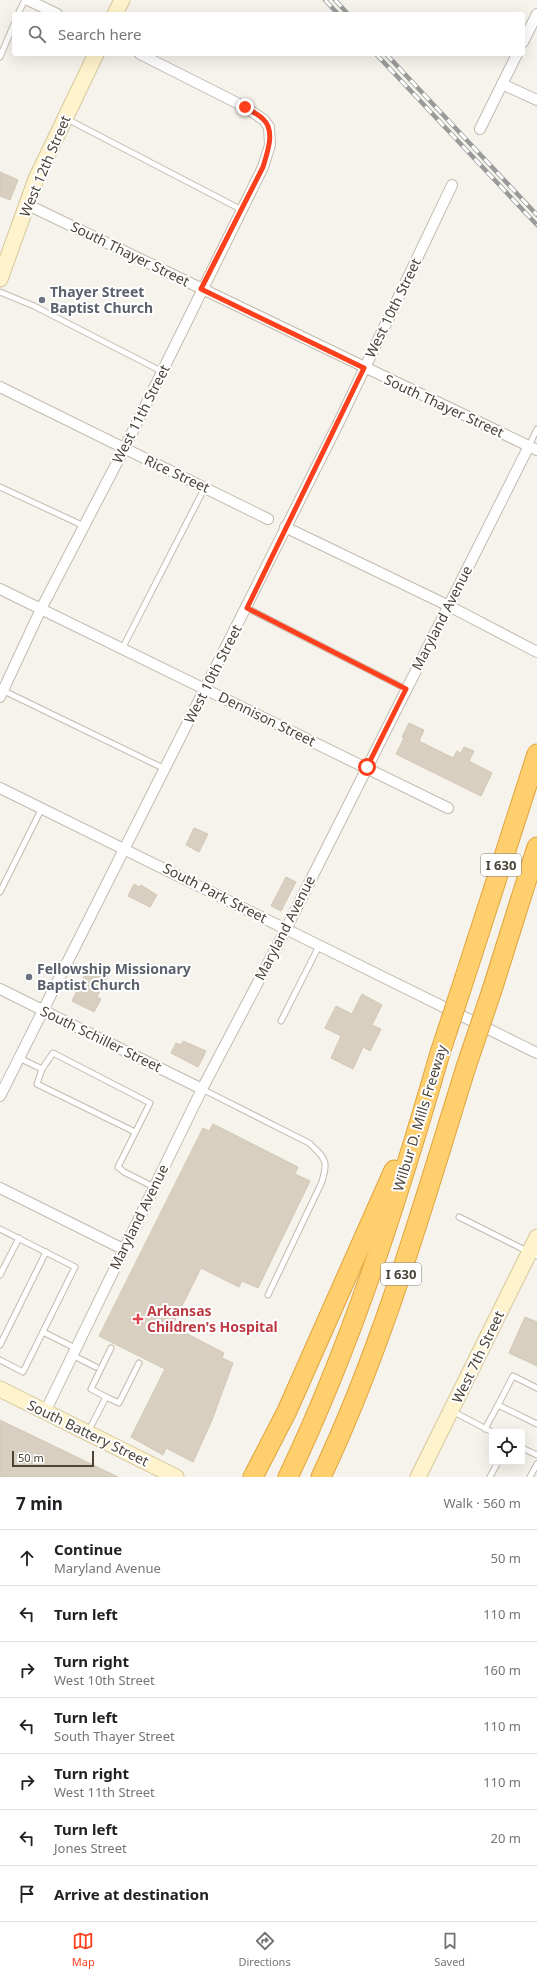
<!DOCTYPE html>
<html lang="en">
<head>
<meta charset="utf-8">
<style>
  :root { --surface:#fff; --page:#f6f6f6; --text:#202124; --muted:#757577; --line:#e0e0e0; --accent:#fc3f1d }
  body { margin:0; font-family:"Noto Sans",sans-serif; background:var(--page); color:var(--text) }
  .controls { position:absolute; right:12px; bottom:12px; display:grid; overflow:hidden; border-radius:4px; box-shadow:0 4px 16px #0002 }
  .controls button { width:36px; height:36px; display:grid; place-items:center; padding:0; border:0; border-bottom:1px solid var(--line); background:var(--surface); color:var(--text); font:20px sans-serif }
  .scale { position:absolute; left:12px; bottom:10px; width:82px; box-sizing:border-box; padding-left:4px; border:2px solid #4b4439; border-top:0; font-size:11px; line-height:14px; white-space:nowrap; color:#4b4439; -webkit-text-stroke:3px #fff; paint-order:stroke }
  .stop { position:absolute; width:12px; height:12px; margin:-9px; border:3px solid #fc3f1d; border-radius:50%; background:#fff }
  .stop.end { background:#fc3f1d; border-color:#fff; box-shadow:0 1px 4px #0008 }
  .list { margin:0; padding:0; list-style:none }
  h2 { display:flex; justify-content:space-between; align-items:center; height:52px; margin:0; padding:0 16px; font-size:17px }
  h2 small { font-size:13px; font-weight:400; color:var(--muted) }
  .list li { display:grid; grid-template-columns:26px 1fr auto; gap:12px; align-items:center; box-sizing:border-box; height:56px; padding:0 16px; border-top:1px solid var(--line) }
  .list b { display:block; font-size:15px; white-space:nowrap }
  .list p { margin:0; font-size:13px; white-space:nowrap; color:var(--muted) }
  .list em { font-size:13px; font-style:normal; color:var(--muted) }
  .icon { flex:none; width:22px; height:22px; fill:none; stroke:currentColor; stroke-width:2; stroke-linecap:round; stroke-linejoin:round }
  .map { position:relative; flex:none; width:537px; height:1477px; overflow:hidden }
  .search { position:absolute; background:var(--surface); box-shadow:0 4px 16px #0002; left:12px; right:12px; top:12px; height:44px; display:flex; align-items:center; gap:10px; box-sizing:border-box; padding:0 14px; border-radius:4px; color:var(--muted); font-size:15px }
  .sheet { height:444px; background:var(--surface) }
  nav { display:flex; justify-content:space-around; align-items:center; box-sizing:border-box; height:56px; border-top:1px solid var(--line); background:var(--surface); font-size:11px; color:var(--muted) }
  nav a { display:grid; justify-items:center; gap:2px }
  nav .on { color:var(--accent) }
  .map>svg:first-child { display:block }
</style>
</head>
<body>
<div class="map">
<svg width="537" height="1477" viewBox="0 0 537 1477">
  <rect width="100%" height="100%" fill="#f6f3ec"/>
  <g fill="#d8cfc1" stroke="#d3c7b4">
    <path d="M0 172 18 180 10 200 0 196Z"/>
    <path d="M409 723 424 730 419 741 453 758 457 751 461 753 464 747 474 751 469 761 492 773 481 796 396 754 404 738 402 737Z"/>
    <path d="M194 828 208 834 199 852 186 845Z"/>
    <path d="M286 877 296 882 281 911 271 906Z"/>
    <path d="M134 884 140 887 141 885 157 895 150 907 128 896Z"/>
    <path d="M91 962 110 972 97 997 101 999 94 1012 72 1001Z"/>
    <path d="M362 994 382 1005 372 1025 381 1029 370 1051 363 1047 353 1069 331 1058 341 1036 325 1028 336 1006 352 1014Z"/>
    <path d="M183 1041 206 1051 198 1067 171 1053 176 1043 181 1045Z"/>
    <path d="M213 1124 298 1167 295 1174 310 1181 258 1288 242 1281 239 1287 201 1268 172 1326 224 1353 222 1358 233 1363 212 1420 193 1462 166 1448 163 1455 131 1437 165 1369 99 1336 203 1128 209 1131Z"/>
    <path d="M525 1317 537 1322V1366L509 1353Z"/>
    <path d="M0 1420 118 1477H0Z"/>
  </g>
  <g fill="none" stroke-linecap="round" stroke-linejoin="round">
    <g stroke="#c2bbae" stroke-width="7">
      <g id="lane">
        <path d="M18 14 25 0"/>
        <path d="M0 57 14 24"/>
        <path d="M67 119 242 210"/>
        <path d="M0 292 34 306 163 372"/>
        <path d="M529 446 537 429"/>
        <path d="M0 487 84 526"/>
        <path d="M247 608 406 689"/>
        <path d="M122 649 205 487"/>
        <path d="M2 690 165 769"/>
        <path d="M0 892 42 808"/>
        <path d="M281 1021 319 946"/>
        <path d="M19 1058 42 1069"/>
        <path d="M202 1089 309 1143C326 1159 329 1161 321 1184L268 1295"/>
        <path d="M135 1132 37 1084 42 1069 53 1053 150 1103 118 1167 124 1172 154 1187"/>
        <path d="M459 1217 537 1256"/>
        <path d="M0 1229 75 1267 23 1372 0 1360"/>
        <path d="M0 1275 19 1238"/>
        <path d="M43 1332 75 1348"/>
        <path d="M0 1345 46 1252"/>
        <path d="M72 1355 96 1367"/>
        <path d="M106 1397 91 1389 111 1348"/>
        <path d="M498 1405 513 1376 537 1388"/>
        <path d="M452 1411 492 1432"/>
        <path d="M485 1429 498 1405 537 1424"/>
        <path d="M88 1432 106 1397 119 1403 139 1363"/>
        <path d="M522 1448 537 1455"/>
        <path d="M490 1477 498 1462"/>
        <path d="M530 1477 537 1464"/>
      </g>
    </g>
    <g stroke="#c2bbae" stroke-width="12">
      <g id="street">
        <path d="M28 0 57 14"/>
        <path d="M523 42 537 14"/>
        <path d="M502 84 537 100"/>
        <path d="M480 129 517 54"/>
        <path d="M26 204 537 450"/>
        <path d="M0 387 268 519"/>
        <path d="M285 527 449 606 537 652"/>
        <path d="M0 589 448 808"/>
        <path d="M0 697 41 609 124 449 263 167 270 145 269 127 264 120 245 107 140 54"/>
        <path d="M0 788C180 875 358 965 537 1053"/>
        <path d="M0 989 202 1089"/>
        <path d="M0 1096 339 422 452 185"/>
        <path d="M0 1188 123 1249"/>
        <path d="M45 1412 202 1089 286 929 529 446"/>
      </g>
    </g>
    <g stroke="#d6c79b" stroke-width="17">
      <g id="secondary">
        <path d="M115 14 122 0"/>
        <path d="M0 279 36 179 96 54"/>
        <path d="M0 1389 176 1477"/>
        <path d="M418 1477 537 1237"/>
      </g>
    </g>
    <g stroke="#e0a43c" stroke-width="21">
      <g id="highway">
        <path d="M465 977 537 754"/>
        <path d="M492 990 537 847"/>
        <path d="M253 1477 287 1411 394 1170"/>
        <path d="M288 1477C353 1341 398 1198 440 1053"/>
        <path d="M321 1477C383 1346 423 1205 466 1067"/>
      </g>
    </g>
    <use href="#lane" stroke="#fff" stroke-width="5"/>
    <use href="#street" stroke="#fff" stroke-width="10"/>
    <use href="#secondary" stroke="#fff3cd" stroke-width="15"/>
    <use href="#highway" stroke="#ffcf6e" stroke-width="19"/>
    <g stroke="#9a9a9a" stroke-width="4.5">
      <g id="rail">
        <path d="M325 0 338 14"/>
        <path d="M335 0 348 14"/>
        <path d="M376 54 537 225"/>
        <path d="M386 54 537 215"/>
      </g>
    </g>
    <use href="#rail" stroke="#fff" stroke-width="3" stroke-dasharray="9" stroke-linecap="butt"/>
    <g stroke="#e0a43c" stroke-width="21" stroke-linecap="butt">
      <g id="highway-bridge">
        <path d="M440 1053 465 977"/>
        <path d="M466 1067 492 990"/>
      </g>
    </g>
    <use href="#highway-bridge" stroke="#ffcf6e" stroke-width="19"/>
  </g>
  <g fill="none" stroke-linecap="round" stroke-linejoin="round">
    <path stroke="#fc3f1d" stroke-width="5" d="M245 107C251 111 258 114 263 119 276 131 267 153 263 167L201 289 364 368 247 608 406 689 367 767"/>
  </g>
  <g fill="#6b7280" stroke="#fff" stroke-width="1.5">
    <circle cx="42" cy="300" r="4"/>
    <circle cx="29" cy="977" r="4"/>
  </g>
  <path fill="#e0444e" stroke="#fff" stroke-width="1.5" d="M136 1313h4v4h4v4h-4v4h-4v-4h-4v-4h4z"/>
  <g text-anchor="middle" stroke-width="4" stroke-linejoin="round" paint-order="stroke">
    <g fill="#fff" stroke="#817c74" stroke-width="1">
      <rect x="481" y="854" width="40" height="22" rx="3"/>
      <rect x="381" y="1263" width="40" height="22" rx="3"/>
    </g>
    <g font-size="13" font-weight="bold" fill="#4b4439">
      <text x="501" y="870">I 630</text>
      <text x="401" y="1279">I 630</text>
    </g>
    <g font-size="14" fill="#4b4439" stroke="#fff">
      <text transform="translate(45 166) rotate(-67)" y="5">West 12th Street</text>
      <text transform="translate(130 254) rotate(26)" y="5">South Thayer Street</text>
      <text transform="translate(393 308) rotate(-64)" y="5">West 10th Street</text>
      <text transform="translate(444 406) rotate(25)" y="5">South Thayer Street</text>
      <text transform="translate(141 414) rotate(-63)" y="5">West 11th Street</text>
      <text transform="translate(177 474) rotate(25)" y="5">Rice Street</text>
      <text transform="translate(442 618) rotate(-63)" y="5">Maryland Avenue</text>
      <text transform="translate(213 674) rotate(-63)" y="5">West 10th Street</text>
      <text transform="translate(267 719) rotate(26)" y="5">Dennison Street</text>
      <text transform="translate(215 893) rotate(27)" y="5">South Park Street</text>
      <text transform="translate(285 928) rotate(-63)" y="5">Maryland Avenue</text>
      <text transform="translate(101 1039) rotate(26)" y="5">South Schiller Street</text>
      <text transform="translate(420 1118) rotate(-73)" y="5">Wilbur D. Mills Freeway</text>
      <text transform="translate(139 1217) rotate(-64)" y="5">Maryland Avenue</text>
      <text transform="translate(478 1357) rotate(-64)" y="5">West 7th Street</text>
      <text transform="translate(88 1433) rotate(26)" y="5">South Battery Street</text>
    </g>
    <g font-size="14" font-weight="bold" fill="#5b616d" stroke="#fff" text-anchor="start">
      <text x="50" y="297">Thayer Street<tspan x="50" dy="16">Baptist Church</tspan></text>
      <text x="37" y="974">Fellowship Missionary<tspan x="37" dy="16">Baptist Church</tspan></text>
    </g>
    <g font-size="14" font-weight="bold" fill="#be3a42" stroke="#fff" text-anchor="start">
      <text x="147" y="1316">Arkansas<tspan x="147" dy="16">Children's Hospital</tspan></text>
    </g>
  </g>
</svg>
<div class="controls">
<button><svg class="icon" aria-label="locate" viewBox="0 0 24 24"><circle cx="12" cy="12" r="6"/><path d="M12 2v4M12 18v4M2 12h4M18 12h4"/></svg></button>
</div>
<div class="scale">50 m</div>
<div class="stop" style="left:367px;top:767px"></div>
<div class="stop end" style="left:245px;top:107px"></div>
<div class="search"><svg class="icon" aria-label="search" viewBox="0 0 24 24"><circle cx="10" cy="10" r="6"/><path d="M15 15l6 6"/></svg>Search here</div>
</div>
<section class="sheet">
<h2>7 min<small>Walk · 560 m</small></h2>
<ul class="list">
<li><svg class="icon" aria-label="ahead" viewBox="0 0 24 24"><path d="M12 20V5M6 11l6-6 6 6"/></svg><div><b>Continue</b><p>Maryland Avenue</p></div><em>50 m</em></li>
<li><svg class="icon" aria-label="left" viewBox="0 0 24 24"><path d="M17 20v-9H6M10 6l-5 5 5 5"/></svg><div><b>Turn left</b></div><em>110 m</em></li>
<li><svg class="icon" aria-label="right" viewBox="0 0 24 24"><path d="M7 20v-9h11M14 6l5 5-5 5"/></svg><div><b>Turn right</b><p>West 10th Street</p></div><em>160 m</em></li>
<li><svg class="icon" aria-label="left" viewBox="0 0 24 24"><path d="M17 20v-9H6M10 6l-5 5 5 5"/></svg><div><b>Turn left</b><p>South Thayer Street</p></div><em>110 m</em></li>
<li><svg class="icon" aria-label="right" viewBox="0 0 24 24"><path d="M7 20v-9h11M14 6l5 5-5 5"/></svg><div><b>Turn right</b><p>West 11th Street</p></div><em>110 m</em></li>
<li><svg class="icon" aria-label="left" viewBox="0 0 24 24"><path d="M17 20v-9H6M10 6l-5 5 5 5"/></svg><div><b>Turn left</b><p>Jones Street</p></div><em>20 m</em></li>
<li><svg class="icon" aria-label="arrive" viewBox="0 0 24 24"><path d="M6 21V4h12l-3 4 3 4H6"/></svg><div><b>Arrive at destination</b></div></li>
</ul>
</section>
<nav>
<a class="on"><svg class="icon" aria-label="map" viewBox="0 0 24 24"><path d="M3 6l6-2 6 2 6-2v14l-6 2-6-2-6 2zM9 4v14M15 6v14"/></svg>Map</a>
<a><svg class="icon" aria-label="directions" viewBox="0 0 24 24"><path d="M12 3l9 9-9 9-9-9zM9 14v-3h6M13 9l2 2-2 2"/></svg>Directions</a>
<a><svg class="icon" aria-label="saved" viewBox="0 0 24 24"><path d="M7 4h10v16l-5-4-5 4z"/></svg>Saved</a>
</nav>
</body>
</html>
